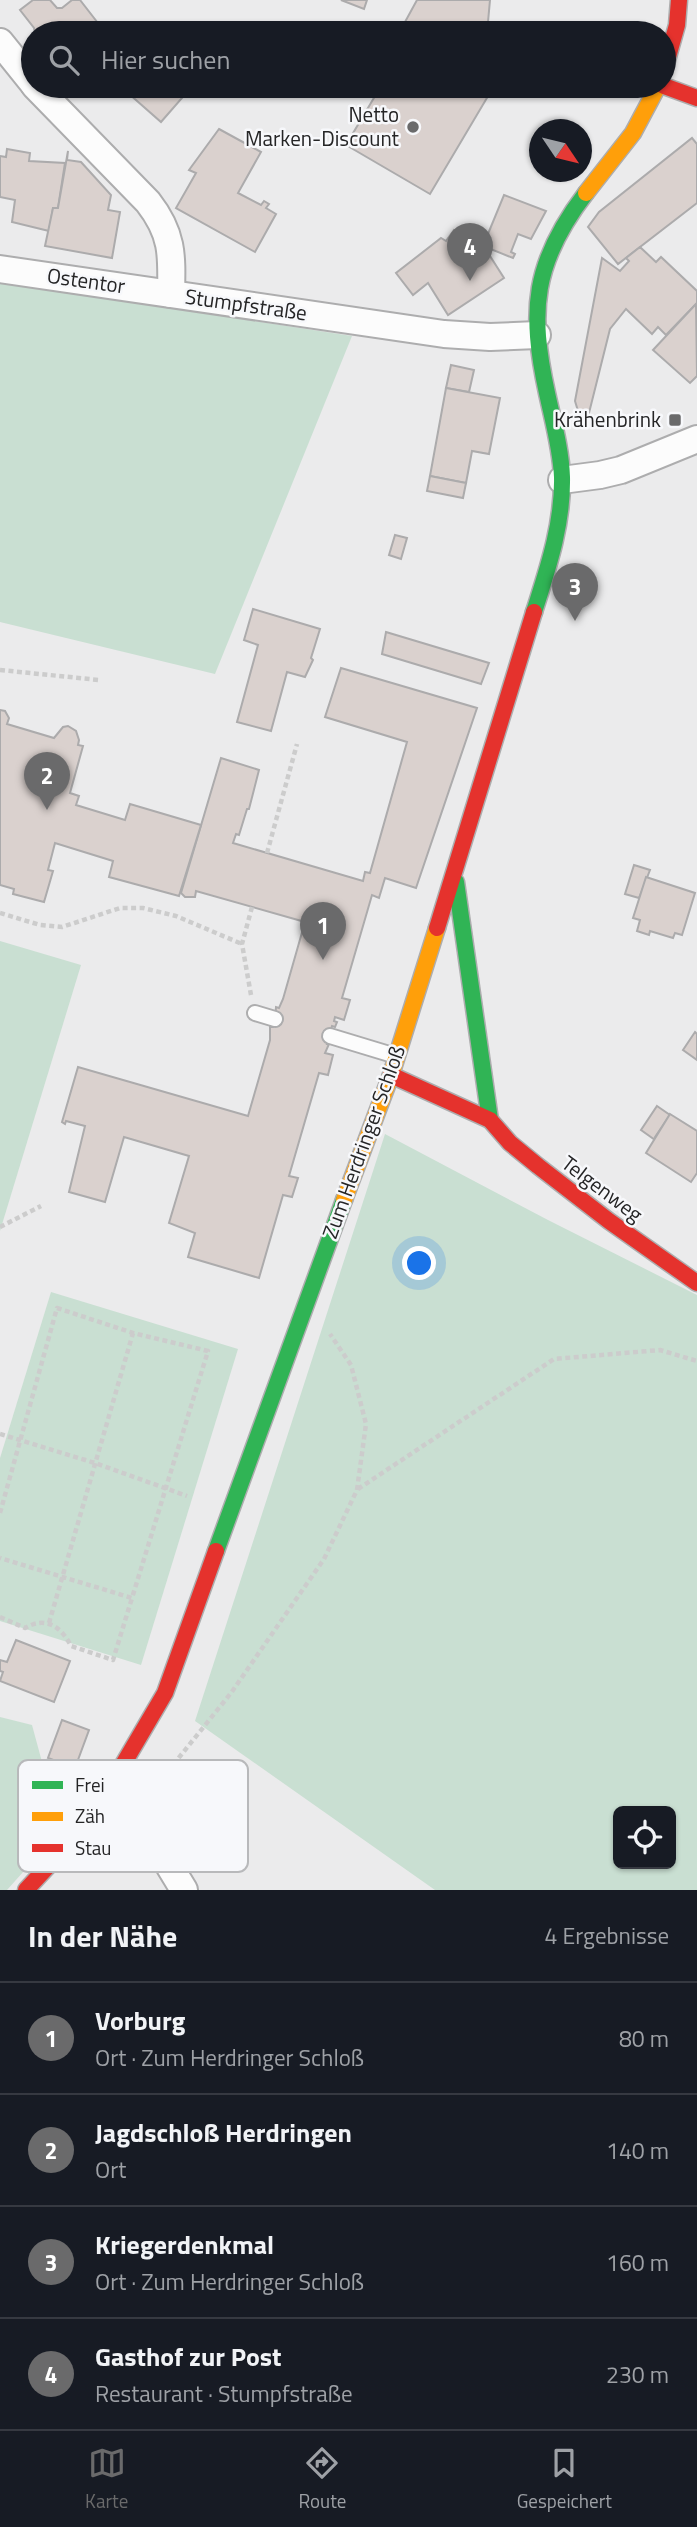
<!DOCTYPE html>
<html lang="de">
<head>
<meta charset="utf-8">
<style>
  :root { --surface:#171b24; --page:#242831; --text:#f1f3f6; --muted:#9ea1a6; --line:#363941; --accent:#6a6a6b }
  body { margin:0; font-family:"Titillium Web",sans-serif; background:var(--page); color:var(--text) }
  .controls { position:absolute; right:21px; bottom:21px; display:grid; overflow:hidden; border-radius:10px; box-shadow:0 2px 5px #0004 }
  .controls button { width:63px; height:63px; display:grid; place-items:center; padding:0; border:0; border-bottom:2px solid var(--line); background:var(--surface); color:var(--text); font:35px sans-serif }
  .compass { position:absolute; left:529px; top:119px; width:63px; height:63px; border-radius:50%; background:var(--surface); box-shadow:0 2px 5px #0004; rotate:125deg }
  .you { position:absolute; left:420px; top:1264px; width:24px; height:24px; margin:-18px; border:5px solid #fff; border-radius:50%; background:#1a73e8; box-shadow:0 0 0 10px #1a73e833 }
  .badge { display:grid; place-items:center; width:46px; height:46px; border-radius:50%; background:var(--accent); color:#fff; font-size:23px; font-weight:700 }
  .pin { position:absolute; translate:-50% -58px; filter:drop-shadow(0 2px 4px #0008) }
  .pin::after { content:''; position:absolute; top:37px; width:24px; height:21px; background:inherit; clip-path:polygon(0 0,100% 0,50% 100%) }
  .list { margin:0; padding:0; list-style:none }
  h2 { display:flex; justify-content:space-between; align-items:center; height:91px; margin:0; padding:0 28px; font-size:30px }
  h2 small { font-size:23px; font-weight:400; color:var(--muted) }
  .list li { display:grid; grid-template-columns:46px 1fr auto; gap:21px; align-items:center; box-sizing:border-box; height:112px; padding:0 28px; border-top:2px solid var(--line) }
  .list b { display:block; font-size:26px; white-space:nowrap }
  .list p { margin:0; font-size:23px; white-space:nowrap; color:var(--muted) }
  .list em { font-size:23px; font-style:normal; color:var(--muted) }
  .icon { flex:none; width:38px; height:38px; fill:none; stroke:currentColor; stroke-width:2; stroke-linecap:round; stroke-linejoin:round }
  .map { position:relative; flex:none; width:697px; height:1890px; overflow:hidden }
  .search { position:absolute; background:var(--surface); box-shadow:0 2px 5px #0004; left:21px; right:21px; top:21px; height:77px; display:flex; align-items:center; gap:18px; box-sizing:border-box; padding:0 24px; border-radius:38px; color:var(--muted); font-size:26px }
  .sheet { height:539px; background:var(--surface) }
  nav { display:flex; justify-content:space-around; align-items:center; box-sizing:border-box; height:98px; border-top:2px solid var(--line); background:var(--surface); font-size:19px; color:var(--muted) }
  nav a { display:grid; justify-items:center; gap:4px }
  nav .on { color:var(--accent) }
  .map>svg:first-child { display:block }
</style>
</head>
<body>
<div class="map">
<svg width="697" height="1890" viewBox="0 0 697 1890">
  <rect width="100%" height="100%" fill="#ebebec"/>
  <g fill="#c9dfd2" fill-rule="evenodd">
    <path d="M0 282 352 336 215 674 0 622Z"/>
    <path d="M0 941 81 965 0 1231Z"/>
    <path d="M385 1134 548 1220 697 1295V1890H435L195 1721ZM618 1811H671V1864H618Z"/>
    <path d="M51 1292 238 1349 141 1665 0 1621V1458Z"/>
    <path d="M0 1717 32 1725 45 1773 82 1775 57 1834 7 1890H0Z"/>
  </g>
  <g fill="#dad1ce" stroke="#acabac" stroke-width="2">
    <path d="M33 0H50L57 8H62L72 0H80L101 27 93 33H35L34 28 20 10Z"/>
    <path d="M341 0H367L364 9Z"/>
    <path d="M417 0H490L488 22 507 33H399Z"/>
    <path d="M120 86H184L189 90 161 122Z"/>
    <path d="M381 86H494L430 194 346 145Z"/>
    <path d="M219 129 261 152 238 193 261 205 264 201 269 204 266 208 276 214 255 252 176 208 196 173 189 170Z"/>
    <path d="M692 138 697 144V203L618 264 588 227 599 212Z"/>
    <path d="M7 149 30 153 29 161 65 163 58 208H53L49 231 12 222 15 200 0 197V156L6 157Z"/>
    <path d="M68 151 67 160 81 162 111 195 108 210 120 212 112 258 45 246 53 208H58Z"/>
    <path d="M504 195 546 211 531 239 518 234 511 252 515 254 513 258 483 246Z"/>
    <path d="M454 230 483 245 504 278 448 315 428 283 413 295 396 273 441 238 446 241Z"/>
    <path d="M640 247 656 262 661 257 697 291V303L666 335 658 327 652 334 626 309 610 329 587 421 578 411 575 401 602 258 620 271 629 261 626 258Z"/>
    <path d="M696 304 697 376 690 383 653 350Z"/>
    <path d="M451 365 474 370 469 392 446 388Z"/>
    <path d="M446 388 500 398 489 454 472 451 466 483 430 476Z"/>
    <path d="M430 476 466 483 463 498 427 491Z"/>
    <path d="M395 535 407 538 401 559 389 555Z"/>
    <path d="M253 609 320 629 311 658 313 660 305 677 287 672 271 731 237 722 258 645 244 640Z"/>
    <path d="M386 632 489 663 481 684 382 654Z"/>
    <path d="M341 668 477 708 416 888 385 878 379 898 372 895 342 998 350 1000 344 1020 335 1017 334 1021 337 1022 335 1027 332 1026 327 1044H329L325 1053 333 1055 328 1075 319 1073 289 1176 298 1178 292 1197 283 1195 259 1278 188 1257 195 1233 169 1223 189 1156 124 1137 105 1202 69 1192 85 1126 66 1121 65 1124 62 1122 78 1067 248 1116 270 1040V1027H273L275 1019 276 1007 279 1008 283 999 305 922 196 891 195 897H185L181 893 221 758 259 770 249 809H247L239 835 236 834 233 843 363 881 365 872 370 873 407 742 325 717Z"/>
    <path d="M0 710 5 711 9 718 7 724 54 738 63 727 68 726 76 731 79 740 78 745 83 746 70 793 79 796 76 805 125 820 130 804 201 825 179 896 109 877 113 861 55 843 48 870 53 871 44 902 13 894 14 889 0 885Z"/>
    <path d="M634 865 650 870 639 898 625 894Z"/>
    <path d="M646 877 695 893 682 935 675 933 673 938 650 931 649 935 637 931 640 920 633 918Z"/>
    <path d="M695 1032 697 1034V1060L683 1050Z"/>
    <path d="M657 1106 670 1115 655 1137 657 1138 655 1140 641 1130Z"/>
    <path d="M670 1114 697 1131V1173L691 1182 646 1153Z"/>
    <path d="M16 1640 70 1661 54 1702 0 1681 3 1672 0 1671V1660L7 1662Z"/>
    <path d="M62 1720 89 1730 75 1768 48 1758Z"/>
  </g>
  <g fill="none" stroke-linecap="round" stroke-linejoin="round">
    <g stroke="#adadae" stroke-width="18">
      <g id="lane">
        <path d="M255 1013 275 1019"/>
        <path d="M330 1036 396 1056"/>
      </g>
    </g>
    <g stroke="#adadae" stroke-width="30">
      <g id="street">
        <path d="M0 42 33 83"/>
        <path d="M35 86 148 202C173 234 172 255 171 294"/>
        <path d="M0 269 444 334 490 337 537 335"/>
        <path d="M562 480 600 475 621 470 697 439"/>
        <path d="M111 1785 136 1811 184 1890"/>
      </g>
    </g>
    <g stroke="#adadae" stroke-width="19">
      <g id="fast">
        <path d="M534 612C548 568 563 524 562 477 561 449 553 421 547 393 529 311 533 262 586 193"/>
        <path d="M456 882 490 1120"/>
        <path d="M216 1551 344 1200"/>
      </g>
    </g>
    <g stroke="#adadae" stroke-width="19">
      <g id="slow">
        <path d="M586 193 633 133 658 86"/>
        <path d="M344 1200 391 1075 437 928"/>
      </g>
    </g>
    <g stroke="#adadae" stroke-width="19">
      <g id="jam">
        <path d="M664 71 677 25 679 0"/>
        <path d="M664 86 697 98"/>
        <path d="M437 928 534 612"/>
        <path d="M391 1075 490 1120 510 1143 538 1166 609 1221 697 1283"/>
        <path d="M26 1890 64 1849 111 1785 165 1693 216 1551"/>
      </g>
    </g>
    <g stroke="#ccc" stroke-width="4.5" stroke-dasharray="5 3.5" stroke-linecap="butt">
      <path d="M604 86 618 94"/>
      <path d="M0 670 99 680"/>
      <path d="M267 853 297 744"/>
      <path d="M0 913 40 925 62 927 120 908H143L176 916 242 944"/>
      <path d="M251 995 242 944 252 907"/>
      <path d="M0 1227 41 1206"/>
      <path d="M0 1434 95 1463 187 1496"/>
      <path d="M358 1489 554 1359 660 1350 697 1361"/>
      <path d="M0 1513 57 1308 133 1333 208 1351 132 1598 0 1558"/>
      <path d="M0 1617 25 1628C45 1616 61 1626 71 1646L113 1660 132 1598"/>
      <path d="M49 1623 133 1333"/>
      <path d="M152 1791 231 1693 324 1559 357 1490 366 1424 351 1365 330 1334"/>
    </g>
    <use href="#lane" stroke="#fcfcfc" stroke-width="14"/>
    <use href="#street" stroke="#fcfcfc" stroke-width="26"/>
    <use href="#fast" stroke="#30b455" stroke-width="16"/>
    <use href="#slow" stroke="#ff9f0a" stroke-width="16"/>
    <use href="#jam" stroke="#e5322d" stroke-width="16"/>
  </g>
  <g fill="#6a6a6b" stroke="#f7f8fb" stroke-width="2.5">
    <circle cx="413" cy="127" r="7"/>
    <rect x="668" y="413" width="14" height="14" rx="3.5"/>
  </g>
  <g text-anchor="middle" stroke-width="5" stroke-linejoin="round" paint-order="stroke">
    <g font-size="21" fill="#252526" stroke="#f7f8fb" text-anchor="end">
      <text x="399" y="122">Netto<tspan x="399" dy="24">Marken-Discount</tspan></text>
      <text x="661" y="427">Krähenbrink</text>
    </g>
    <g font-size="21" fill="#252526" stroke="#f7f8fb">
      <text transform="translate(86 281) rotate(8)" y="7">Ostentor</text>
      <text transform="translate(246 305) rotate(8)" y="7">Stumpfstraße</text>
      <text transform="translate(364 1142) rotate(-70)" y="7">Zum Herdringer Schloß</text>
      <text transform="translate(602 1189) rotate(37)" y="7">Telgenweg</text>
    </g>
  </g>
  <rect x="18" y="1760" width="230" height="112" rx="10" fill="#f7f8fb" stroke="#b8b9bb" stroke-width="2"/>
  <rect x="32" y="1781" width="31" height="8" fill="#30b455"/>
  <rect x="32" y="1812" width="31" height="9" fill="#ff9f0a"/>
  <rect x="32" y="1844" width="31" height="8" fill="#e5322d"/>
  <g font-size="19" fill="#252526">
    <text x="75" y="1792">Frei</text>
    <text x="75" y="1823">Zäh</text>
    <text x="75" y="1855">Stau</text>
  </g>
</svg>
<div class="controls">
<button><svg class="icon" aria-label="locate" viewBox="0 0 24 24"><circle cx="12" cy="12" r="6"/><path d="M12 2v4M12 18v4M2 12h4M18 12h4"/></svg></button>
</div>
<svg class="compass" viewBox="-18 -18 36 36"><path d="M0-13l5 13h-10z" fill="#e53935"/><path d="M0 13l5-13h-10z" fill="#9ea1a6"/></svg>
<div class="you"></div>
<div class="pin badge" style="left:323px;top:960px">1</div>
<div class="pin badge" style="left:47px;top:810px">2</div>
<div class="pin badge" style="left:575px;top:621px">3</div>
<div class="pin badge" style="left:470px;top:281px">4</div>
<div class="search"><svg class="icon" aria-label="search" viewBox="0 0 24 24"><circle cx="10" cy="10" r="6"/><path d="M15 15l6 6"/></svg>Hier suchen</div>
</div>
<section class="sheet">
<h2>In der Nähe<small>4 Ergebnisse</small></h2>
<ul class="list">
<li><span class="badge">1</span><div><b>Vorburg</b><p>Ort · Zum Herdringer Schloß</p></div><em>80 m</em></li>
<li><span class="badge">2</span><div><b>Jagdschloß Herdringen</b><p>Ort</p></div><em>140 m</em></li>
<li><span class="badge">3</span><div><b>Kriegerdenkmal</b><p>Ort · Zum Herdringer Schloß</p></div><em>160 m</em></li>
<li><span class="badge">4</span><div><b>Gasthof zur Post</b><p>Restaurant · Stumpfstraße</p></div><em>230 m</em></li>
</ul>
</section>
<nav>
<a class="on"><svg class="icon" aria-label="map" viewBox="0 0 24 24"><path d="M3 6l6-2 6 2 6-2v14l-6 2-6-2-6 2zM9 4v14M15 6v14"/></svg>Karte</a>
<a><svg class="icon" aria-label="directions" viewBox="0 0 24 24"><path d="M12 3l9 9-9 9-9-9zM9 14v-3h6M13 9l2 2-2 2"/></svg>Route</a>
<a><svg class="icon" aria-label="saved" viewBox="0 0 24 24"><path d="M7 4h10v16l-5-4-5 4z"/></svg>Gespeichert</a>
</nav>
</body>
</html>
